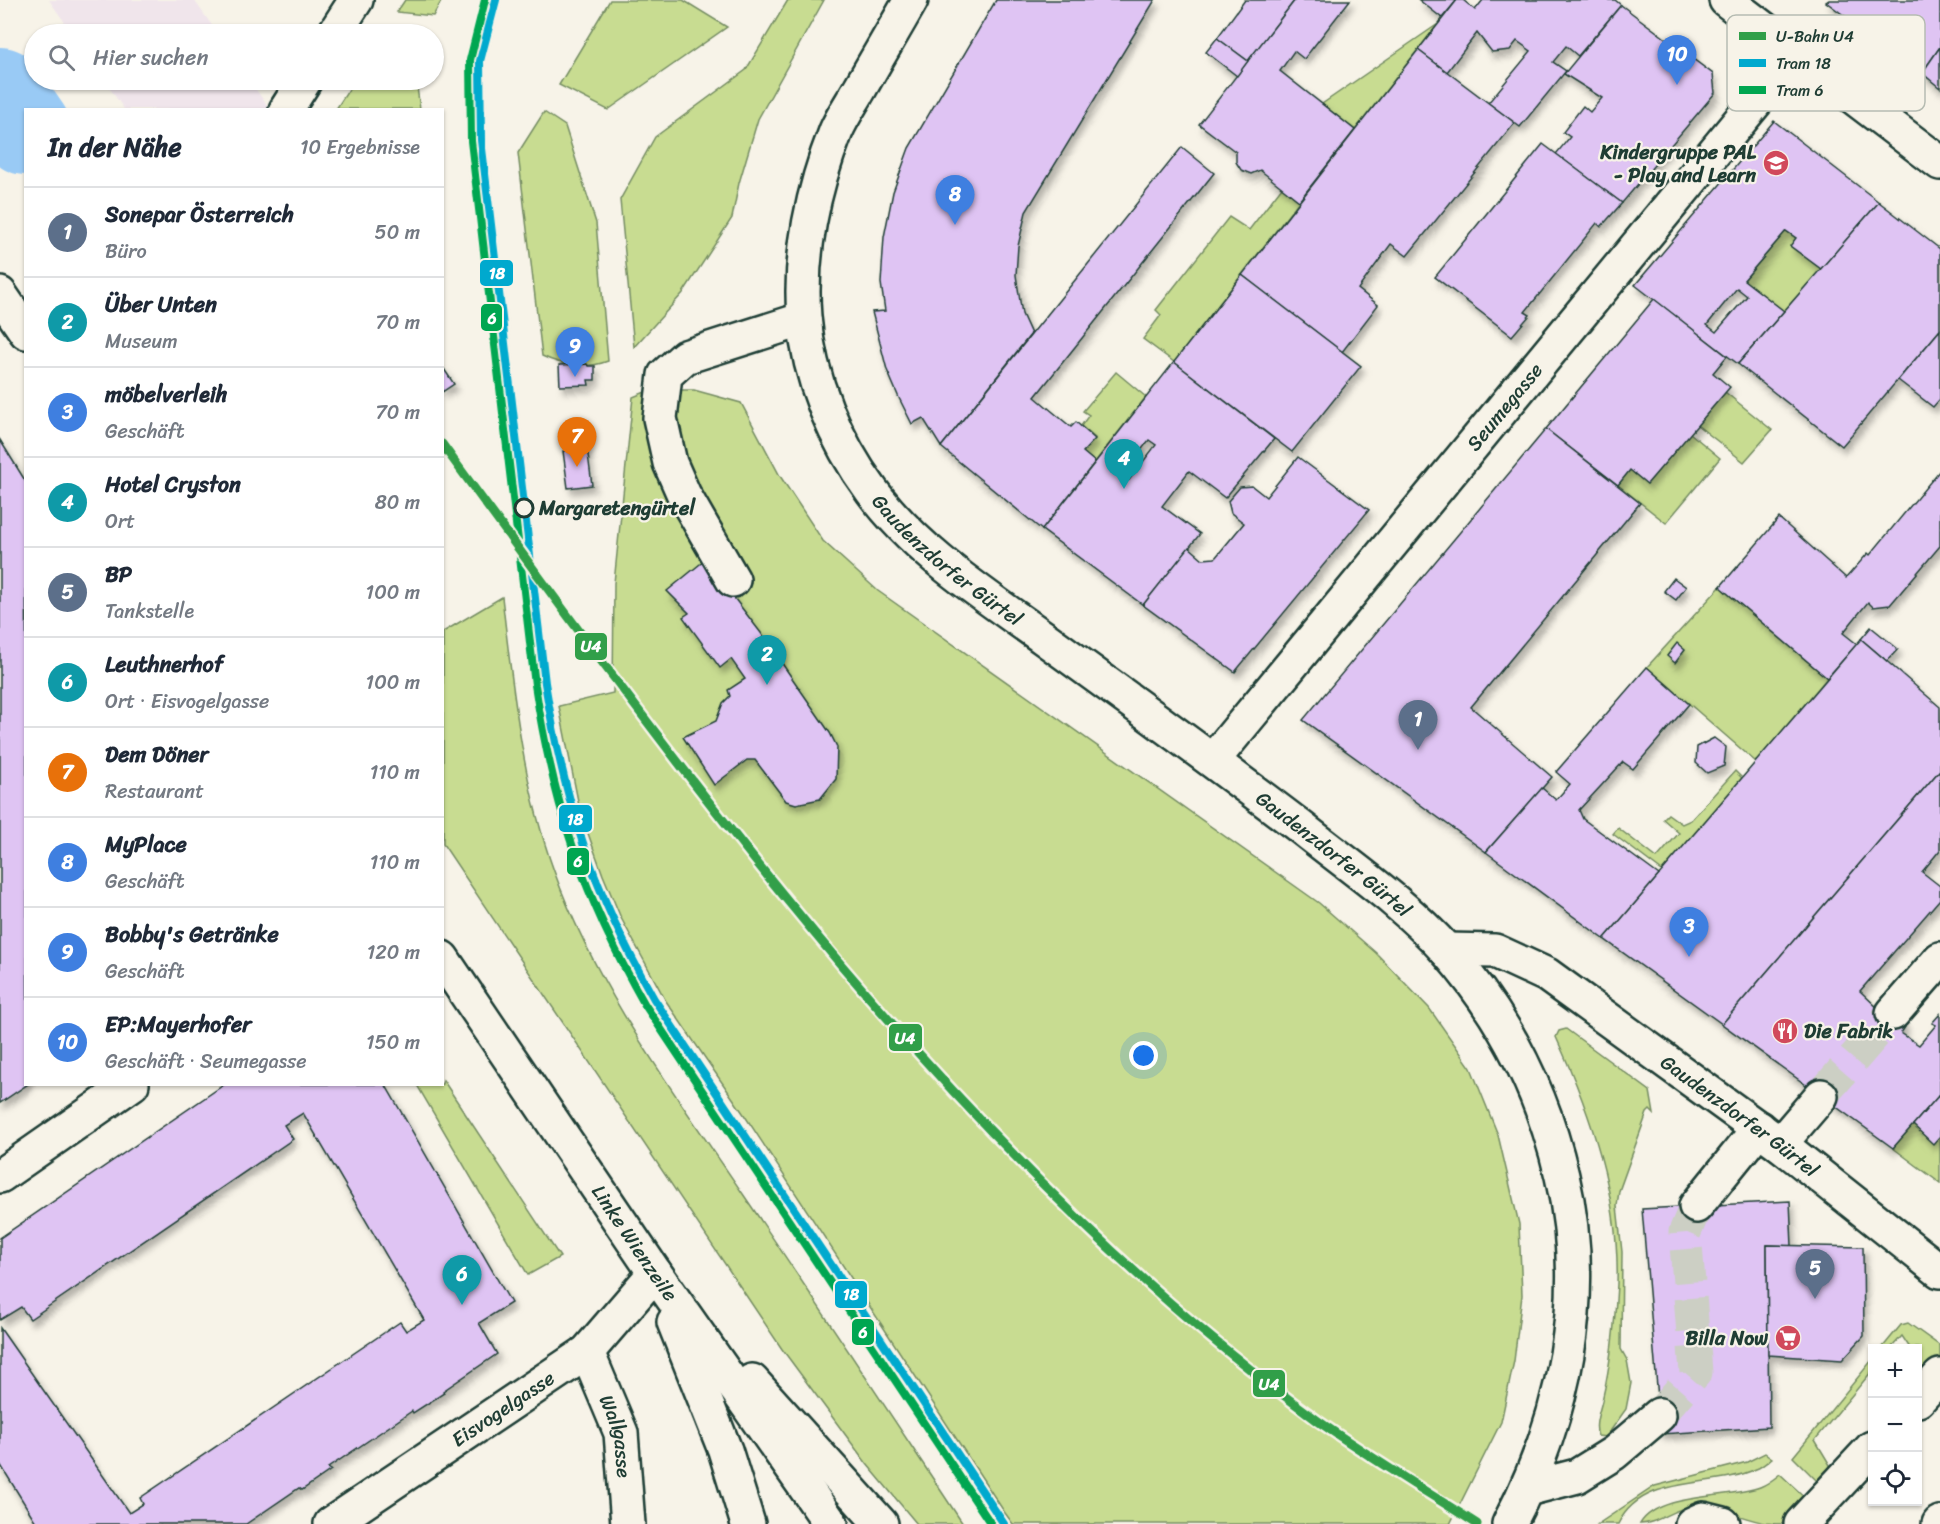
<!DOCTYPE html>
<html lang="de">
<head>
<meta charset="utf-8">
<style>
  :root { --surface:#fff; --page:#f6f6f7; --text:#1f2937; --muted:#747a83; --line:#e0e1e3; --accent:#db2777 }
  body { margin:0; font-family:Sriracha,sans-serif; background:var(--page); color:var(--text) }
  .controls { position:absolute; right:18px; bottom:18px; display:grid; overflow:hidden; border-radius:0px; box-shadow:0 2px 4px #0004 }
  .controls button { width:54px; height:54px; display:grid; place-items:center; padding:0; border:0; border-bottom:2px solid var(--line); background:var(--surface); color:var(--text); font:30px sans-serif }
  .you { position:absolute; left:1144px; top:1056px; width:21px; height:21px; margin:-15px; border:4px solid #fff; border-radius:50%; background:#1a73e8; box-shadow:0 0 0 9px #1a73e833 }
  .badge { display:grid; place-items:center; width:39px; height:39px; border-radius:50%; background:var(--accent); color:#fff; font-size:20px; font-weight:700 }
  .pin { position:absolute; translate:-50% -50px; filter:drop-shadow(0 2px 3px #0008) }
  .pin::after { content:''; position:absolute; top:32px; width:21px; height:18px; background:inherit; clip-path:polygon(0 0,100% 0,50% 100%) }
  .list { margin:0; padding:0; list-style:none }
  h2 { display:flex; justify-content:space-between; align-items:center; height:78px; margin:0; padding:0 24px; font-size:26px }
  h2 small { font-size:20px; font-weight:400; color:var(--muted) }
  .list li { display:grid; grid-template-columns:39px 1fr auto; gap:18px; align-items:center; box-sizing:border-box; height:90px; padding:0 24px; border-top:2px solid var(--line) }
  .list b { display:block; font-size:22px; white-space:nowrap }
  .list p { margin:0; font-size:20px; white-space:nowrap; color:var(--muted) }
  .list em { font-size:20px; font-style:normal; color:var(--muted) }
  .icon { flex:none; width:33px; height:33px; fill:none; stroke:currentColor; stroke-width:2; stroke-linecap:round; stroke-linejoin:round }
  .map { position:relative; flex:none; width:1940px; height:1524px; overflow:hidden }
  .search { position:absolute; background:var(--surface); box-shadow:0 2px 4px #0004; left:24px; top:24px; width:420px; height:66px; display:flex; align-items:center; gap:15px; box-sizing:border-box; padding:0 21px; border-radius:33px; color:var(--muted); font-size:22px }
  .panel { position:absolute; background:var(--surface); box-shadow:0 2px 4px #0004; left:24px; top:108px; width:420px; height:978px; border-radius:0px }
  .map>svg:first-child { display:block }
</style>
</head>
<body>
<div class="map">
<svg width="1940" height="1524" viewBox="0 0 1940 1524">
  <defs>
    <filter id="shadow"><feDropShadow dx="3.5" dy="6" stdDeviation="3" flood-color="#0004"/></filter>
  </defs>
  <rect width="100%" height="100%" fill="#f7f3e8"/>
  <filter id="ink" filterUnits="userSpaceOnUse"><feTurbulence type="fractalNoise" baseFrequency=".0167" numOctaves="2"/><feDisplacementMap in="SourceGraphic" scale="12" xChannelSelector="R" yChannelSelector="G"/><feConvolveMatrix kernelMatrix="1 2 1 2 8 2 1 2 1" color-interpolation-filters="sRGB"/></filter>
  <g filter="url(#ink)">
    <g fill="#f0e5eb">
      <path d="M49 0H194L218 34H73Z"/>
      <path d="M104 80H249L270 109H124Z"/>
    </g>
    <g fill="#c8dc91" stroke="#748c62" stroke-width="1.5">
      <path d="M405 0H442L433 16 397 12Z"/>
      <path d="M610 0H683L727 27 608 110 559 85Z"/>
      <path d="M788 0H824L758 119 739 183 732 218 683 293 634 347 620 200 655 137 746 70Z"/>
      <path d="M1438 24 1355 130 1322 104Z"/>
      <path d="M355 80H416L420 109H336Z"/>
      <path d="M544 112 565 126 596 223 608 361C587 369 563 366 542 356L518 153Z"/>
      <path d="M1282 187 1299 201 1174 362 1143 339 1161 315 1156 310 1229 217 1249 230Z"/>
      <path d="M1786 231 1796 238 1791 246 1821 269 1784 311 1744 280Z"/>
      <path d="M1116 372 1146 397 1095 462 1083 452 1095 438 1081 426 1089 415 1083 411Z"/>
      <path d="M650 390H694L741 403 780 476 823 541 878 591 1319 903 1376 953 1429 1008 1471 1068 1498 1135 1519 1224 1522 1295 1514 1361 1501 1422 1450 1524H1013L1005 1513 743 1113 666 1001 621 918 603 875 580 811 559 706 613 693 614 583 633 397Z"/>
      <path d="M1725 392 1772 430 1744 462 1697 425Z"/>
      <path d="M1690 433 1720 458 1666 523 1618 485 1630 470 1647 484Z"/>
      <path d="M1720 587 1827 678 1756 762 1647 667Z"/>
      <path d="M502 597C513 690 522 783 554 871 597 990 673 1091 743 1194 817 1303 890 1414 963 1524H917L867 1464 782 1349 443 844V632Z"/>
      <path d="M1735 771 1742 778 1662 871 1613 834 1618 828 1657 858 1679 833 1663 819 1668 814 1682 824 1691 820Z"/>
      <path d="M1566 1029 1650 1091 1654 1114 1650 1110 1647 1113 1619 1191 1617 1206 1622 1252 1621 1349 1627 1360 1631 1383 1626 1409 1606 1437 1598 1436C1594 1425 1599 1413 1602 1401 1611 1363 1615 1323 1617 1284 1620 1198 1591 1114 1556 1037L1559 1031Z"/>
      <path d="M443 1080 560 1257 528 1275 417 1085 442 1084Z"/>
      <path d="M1913 1125 1933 1143 1940 1136V1183L1893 1148Z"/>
      <path d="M1908 1323 1940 1346V1359L1932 1370 1925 1372 1918 1361V1348H1910L1902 1336 1891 1348H1882L1901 1325Z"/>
      <path d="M1872 1360V1371L1815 1440 1830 1465V1477L1822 1486 1793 1457Z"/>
      <path d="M1765 1453 1772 1458C1767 1462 1762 1467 1756 1469 1713 1489 1643 1473 1618 1524H1598L1655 1486 1747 1462Z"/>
      <path d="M1780 1474 1810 1502 1793 1524C1784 1524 1773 1524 1765 1523 1741 1518 1717 1506 1692 1507 1672 1508 1658 1524 1640 1524 1659 1492 1729 1499 1760 1487 1768 1484 1774 1479 1780 1474Z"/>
    </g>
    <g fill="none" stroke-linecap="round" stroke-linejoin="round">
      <path stroke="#99caf5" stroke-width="90" d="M0 92 26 130"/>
    </g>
    <g fill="#dfc4f3" stroke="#1f3d34" stroke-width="1.5" fill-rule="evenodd" filter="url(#shadow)">
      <path d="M996 0H1155L1026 212 1018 246 1016 275 1022 314 1031 334 941 447 923 418 912 424 899 398 887 370 872 312 885 311 881 283 884 237 893 192 909 148Z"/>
      <path d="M1245 0H1295L1248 61 1217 38Z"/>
      <path d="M1295 0H1350L1304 59 1294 51 1280 71 1355 130 1299 201 1260 170 1251 174 1241 170 1236 162V152L1199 124Z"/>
      <path d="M1419 0H1457L1442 18Z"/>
      <path d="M1457 0H1463L1475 10 1483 0H1615L1621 5 1578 56 1566 46 1553 62 1566 71 1520 127 1488 103 1531 51 1517 41 1510 50 1492 52 1477 33 1447 72 1418 50Z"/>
      <path d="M1829 0H1940V47L1922 73 1826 2Z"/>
      <path d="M1621 5 1713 74 1715 93 1622 203 1556 154 1570 137 1563 132 1583 106 1590 112 1602 98 1564 74Z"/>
      <path d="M1217 38 1248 61 1237 76 1206 52Z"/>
      <path d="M1940 47V88L1922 73Z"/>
      <path d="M1418 50 1515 123 1407 256 1391 244 1358 289 1378 305 1342 352 1242 275Z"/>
      <path d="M1774 121 1879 202 1821 269 1790 246 1796 238 1786 231 1744 280 1784 311 1738 364 1635 285ZM1737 288 1747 296 1716 332 1707 325Z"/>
      <path d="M1543 144 1622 203 1601 227 1597 223 1525 312 1530 315 1512 336 1435 277Z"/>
      <path d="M1182 147 1214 173 1035 397 1071 427 1076 422 1095 439 1083 452 1095 462 1042 530 941 447Z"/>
      <path d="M1879 202 1940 249V330L1842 446 1738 364Z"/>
      <path d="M1242 275 1361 366 1292 452 1174 362Z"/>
      <path d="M1654 299 1727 356 1713 373 1730 387 1647 484 1630 470 1618 485 1546 429Z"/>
      <path d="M1940 330V399L1933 407 1898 380Z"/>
      <path d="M1174 362 1274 439 1225 498 1189 471 1162 506 1200 534 1143 605 1042 530ZM1149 440 1156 445 1129 480 1122 475Z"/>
      <path d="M587 364 588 366H595V380H588L589 385 560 386 559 365Z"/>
      <path d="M442 366 454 384 442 392Z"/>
      <path d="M1546 429 1640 503 1471 707 1552 777 1486 852 1303 720Z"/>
      <path d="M0 440 26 482 28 1084 0 1103Z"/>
      <path d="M587 447 592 485 568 488 563 451Z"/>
      <path d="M1298 457 1369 510 1235 672 1143 605 1189 547 1203 559 1215 558 1244 523 1231 513 1228 501 1240 487 1252 486 1266 497Z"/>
      <path d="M1940 470V546L1890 605 1873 607 1868 602 1843 633 1857 644 1827 678 1720 587 1779 518 1846 578 1868 553 1870 555Z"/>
      <path d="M705 560 761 633 830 733 837 747 836 779 820 799 796 804 786 801 755 760H747L714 785 683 737 716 721 723 703 730 696 728 690 745 679 731 659 720 668 683 617 689 613 667 591Z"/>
      <path d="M1674 578 1686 587 1676 600 1664 591Z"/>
      <path d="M1871 627 1898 649 1887 661 1861 639Z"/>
      <path d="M1861 639 1940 707V770L1722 1024 1604 939Z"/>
      <path d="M1677 643 1685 650 1675 663 1667 656Z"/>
      <path d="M1647 667 1689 704 1633 769 1623 762 1579 810 1583 819 1659 875 1604 939 1486 852 1542 788 1556 800 1570 784 1556 772Z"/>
      <path d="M1714 738 1726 747 1724 766 1707 773 1696 763 1697 747Z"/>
      <path d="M1940 770V850L1922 872 1940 886V899L1860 991 1879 1009 1903 1020 1905 1027 1901 1033 1919 1045 1936 1025 1932 1023 1940 1014V1094L1893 1148 1722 1024Z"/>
      <path d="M225 1084H385L511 1303 479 1323 497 1354 443 1391 444 1393 413 1413 412 1411 328 1468 331 1470 302 1490 299 1488 246 1524H37L0 1464V1328L129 1513 143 1504 140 1498 400 1322 406 1331 424 1320 303 1113 284 1125 293 1139 30 1319 21 1307 0 1320V1238Z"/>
      <path d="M1940 1094V1136L1933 1144 1913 1125Z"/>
      <path d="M1790 1201 1792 1246 1767 1245 1769 1427 1661 1434 1642 1209Z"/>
      <path d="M1767 1245 1863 1247 1864 1336 1842 1360 1768 1355Z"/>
    </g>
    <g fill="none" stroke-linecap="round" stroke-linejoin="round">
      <g stroke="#cccfc4" stroke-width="33" stroke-dasharray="33 16" stroke-linecap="butt">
        <path d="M1821 1096 1893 1013"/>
        <path d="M1659 1415 1696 1372 1685 1232 1696 1206"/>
      </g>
      <g stroke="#1f3d34" stroke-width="38">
        <g id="minor">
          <path d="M733 580 684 495 670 463 660 418 665 375 685 357 804 319"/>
          <path id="s1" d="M1213 760 1796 53"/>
          <path id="s2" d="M1446 950 1495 951 1547 975 1780 1144 1940 1271"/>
          <path d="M1893 1013 1940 959"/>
          <path d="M1780 1144 1821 1096"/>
          <path d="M0 1176 132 1084"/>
          <path d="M1696 1206 1759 1128"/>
          <path id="s3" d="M587 1352 621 1433 628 1524"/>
          <path d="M1918 1400 1940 1376"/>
          <path d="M1527 1489 1577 1476 1614 1453 1659 1415"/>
          <path id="s4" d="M331 1524 587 1352 655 1273"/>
          <path d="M1692 1524 1703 1519 1723 1524"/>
          <path d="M1801 1524 1872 1448"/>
          <path d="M1939 1524 1940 1523"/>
        </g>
      </g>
      <g stroke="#1f3d34" stroke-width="38">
        <g id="major">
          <path id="s5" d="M911 0C894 30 876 60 859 90 851 104 842 117 836 131 813 189 799 255 804 317 809 379 835 441 872 491 917 552 983 594 1044 638 1131 701 1218 764 1303 829 1352 868 1405 904 1447 951 1504 1016 1543 1093 1562 1176 1590 1295 1565 1417 1509 1524"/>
          <path d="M1726 0 1940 163"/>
          <path d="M334 34 356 0"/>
          <path d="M286 110 305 80"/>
          <path d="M0 294 26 332"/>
          <path id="s6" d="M442 958 655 1273 831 1524"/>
          <path d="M674 1322 725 1450 748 1524"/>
          <path d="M752 1381 881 1524"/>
        </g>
      </g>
      <use href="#minor" stroke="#f7f3e8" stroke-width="33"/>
      <use href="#major" stroke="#f7f3e8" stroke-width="33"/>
      <g stroke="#f7f3e8" stroke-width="12">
        <path id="tram-1" d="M496 0 480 61 481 140 545 683C565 806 593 891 654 999L1004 1524"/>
      </g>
      <g stroke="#f7f3e8" stroke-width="12">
        <path id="tram-2" d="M485 0 470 60 471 141 535 685C554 808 583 896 645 1005L991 1524"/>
      </g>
      <use href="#tram-1" stroke="#00a9ce" stroke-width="8"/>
      <use href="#tram-2" stroke="#00a651" stroke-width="8"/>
      <g stroke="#f7f3e8" stroke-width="14">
        <path id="metro-1" d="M442 444C663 747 886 1055 1170 1303 1216 1343 1269 1385 1318 1421 1369 1457 1424 1490 1477 1524"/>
      </g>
      <use href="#metro-1" stroke="#319f49" stroke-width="9"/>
    </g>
  </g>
  <defs>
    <g id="school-disc" transform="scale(1.35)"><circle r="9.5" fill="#d1495b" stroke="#f7f3e8"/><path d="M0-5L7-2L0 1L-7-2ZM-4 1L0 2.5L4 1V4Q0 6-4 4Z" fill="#fff"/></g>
    <g id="restaurant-disc" transform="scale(1.35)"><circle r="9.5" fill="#d1495b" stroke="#f7f3e8"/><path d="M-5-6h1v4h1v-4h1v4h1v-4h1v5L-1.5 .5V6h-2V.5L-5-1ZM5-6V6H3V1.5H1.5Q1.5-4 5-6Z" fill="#fff"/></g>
    <g id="supermarket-disc" transform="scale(1.35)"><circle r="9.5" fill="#d1495b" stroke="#f7f3e8"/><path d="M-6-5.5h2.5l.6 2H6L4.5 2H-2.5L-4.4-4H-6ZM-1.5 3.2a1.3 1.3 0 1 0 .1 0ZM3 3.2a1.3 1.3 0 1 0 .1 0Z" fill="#fff"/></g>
  </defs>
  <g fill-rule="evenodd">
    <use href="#school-disc" x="1776" y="163"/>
    <use href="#restaurant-disc" x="1785" y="1031"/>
    <use href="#supermarket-disc" x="1788" y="1338"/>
  </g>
  <circle fill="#f7f3e8" stroke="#1f3d34" stroke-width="3" cx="524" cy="508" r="9"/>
  <g text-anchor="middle" stroke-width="4.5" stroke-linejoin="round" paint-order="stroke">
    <g font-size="20" font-weight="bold" fill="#1f3d34" stroke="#f7f3e8" text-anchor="end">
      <text x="1756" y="159">Kindergruppe PAL<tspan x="1756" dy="23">- Play and Learn</tspan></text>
      <text x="1804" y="1038" text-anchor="start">Die Fabrik</text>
      <text x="1768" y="1345">Billa Now</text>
    </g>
    <g font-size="20" fill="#1f3d34" stroke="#f7f3e8">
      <text dy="7" stroke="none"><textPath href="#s1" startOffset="458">Seumegasse</textPath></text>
      <text dy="7" stroke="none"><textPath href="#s5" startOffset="633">Gaudenzdorfer Gürtel</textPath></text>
      <text dy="7" stroke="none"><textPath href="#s5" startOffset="1119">Gaudenzdorfer Gürtel</textPath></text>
      <text dy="7" stroke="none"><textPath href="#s2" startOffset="345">Gaudenzdorfer Gürtel</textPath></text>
      <text dy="7" stroke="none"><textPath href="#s6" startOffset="344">Linke Wienzeile</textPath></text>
      <text dy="7" stroke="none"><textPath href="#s4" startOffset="207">Eisvogelgasse</textPath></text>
      <text dy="7" stroke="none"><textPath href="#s3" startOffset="90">Wallgasse</textPath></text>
    </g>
    <g font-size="20" font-weight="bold" fill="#1f3d34" stroke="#f7f3e8" text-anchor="start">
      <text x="539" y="515">Margaretengürtel</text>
    </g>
  </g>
  <rect x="1727" y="15" width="198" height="96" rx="9" fill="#f7f3e8" stroke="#b6bcb2" stroke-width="1.5"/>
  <rect x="1739" y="32" width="27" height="8" fill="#319f49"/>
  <rect x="1739" y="59" width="27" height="8" fill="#00a9ce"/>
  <rect x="1739" y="86" width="27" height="8" fill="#00a651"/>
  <g font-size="16" fill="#1f3d34">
    <text x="1776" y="42">U-Bahn U4</text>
    <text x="1776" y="69">Tram 18</text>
    <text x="1776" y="96">Tram 6</text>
  </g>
  <g stroke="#f7f3e8" stroke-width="2">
    <rect x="479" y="259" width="35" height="28" rx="6" fill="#00a9ce"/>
    <rect x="480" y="303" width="23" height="29" rx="6" fill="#00a651"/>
    <rect x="574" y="632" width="34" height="29" rx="6" fill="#319f49"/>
    <rect x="558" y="804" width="35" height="29" rx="6" fill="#00a9ce"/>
    <rect x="566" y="847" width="24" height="29" rx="6" fill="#00a651"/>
    <rect x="888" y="1023" width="35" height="29" rx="6" fill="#319f49"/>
    <rect x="834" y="1280" width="34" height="29" rx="6" fill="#00a9ce"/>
    <rect x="851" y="1318" width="24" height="28" rx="6" fill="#00a651"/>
    <rect x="1252" y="1369" width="34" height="29" rx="6" fill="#319f49"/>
  </g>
  <g font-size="16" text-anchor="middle" font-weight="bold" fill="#fff">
    <text x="497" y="279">18</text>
    <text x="492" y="324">6</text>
    <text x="591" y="652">U4</text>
    <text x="575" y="825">18</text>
    <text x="578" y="867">6</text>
    <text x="905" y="1044">U4</text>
    <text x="851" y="1300">18</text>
    <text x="863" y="1338">6</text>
    <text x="1269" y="1390">U4</text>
  </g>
</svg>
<div class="controls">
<button>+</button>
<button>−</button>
<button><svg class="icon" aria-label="locate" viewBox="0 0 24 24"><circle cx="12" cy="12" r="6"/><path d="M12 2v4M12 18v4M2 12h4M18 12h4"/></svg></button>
</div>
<div class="you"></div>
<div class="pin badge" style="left:1418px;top:750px;background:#5c6f8a">1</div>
<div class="pin badge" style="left:767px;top:685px;background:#0f9aa8">2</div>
<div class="pin badge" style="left:1689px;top:957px;background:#3f7fe0">3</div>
<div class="pin badge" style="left:1124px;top:489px;background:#0f9aa8">4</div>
<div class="pin badge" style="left:1815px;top:1299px;background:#5c6f8a">5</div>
<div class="pin badge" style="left:462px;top:1305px;background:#0f9aa8">6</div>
<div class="pin badge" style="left:577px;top:467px;background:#e8710a">7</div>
<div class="pin badge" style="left:955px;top:225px;background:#3f7fe0">8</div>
<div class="pin badge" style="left:575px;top:377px;background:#3f7fe0">9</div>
<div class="pin badge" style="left:1677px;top:85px;background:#3f7fe0">10</div>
<div class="search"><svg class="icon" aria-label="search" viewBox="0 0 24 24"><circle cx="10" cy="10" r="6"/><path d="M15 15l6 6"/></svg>Hier suchen</div>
<section class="panel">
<h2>In der Nähe<small>10 Ergebnisse</small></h2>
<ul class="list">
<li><span class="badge" style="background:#5c6f8a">1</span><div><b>Sonepar Österreich</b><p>Büro</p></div><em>50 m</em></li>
<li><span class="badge" style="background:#0f9aa8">2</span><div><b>Über Unten</b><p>Museum</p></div><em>70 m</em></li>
<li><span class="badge" style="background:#3f7fe0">3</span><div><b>möbelverleih</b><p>Geschäft</p></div><em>70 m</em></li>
<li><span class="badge" style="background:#0f9aa8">4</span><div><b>Hotel Cryston</b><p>Ort</p></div><em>80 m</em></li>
<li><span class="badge" style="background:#5c6f8a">5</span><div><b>BP</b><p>Tankstelle</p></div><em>100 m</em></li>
<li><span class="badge" style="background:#0f9aa8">6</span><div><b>Leuthnerhof</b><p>Ort · Eisvogelgasse</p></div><em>100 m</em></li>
<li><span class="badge" style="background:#e8710a">7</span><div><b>Dem Döner</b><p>Restaurant</p></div><em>110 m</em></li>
<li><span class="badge" style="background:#3f7fe0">8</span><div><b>MyPlace</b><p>Geschäft</p></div><em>110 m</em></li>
<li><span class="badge" style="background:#3f7fe0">9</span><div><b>Bobby's Getränke</b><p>Geschäft</p></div><em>120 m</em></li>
<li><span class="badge" style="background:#3f7fe0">10</span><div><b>EP:Mayerhofer</b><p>Geschäft · Seumegasse</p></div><em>150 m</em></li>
</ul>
</section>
</div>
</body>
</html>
